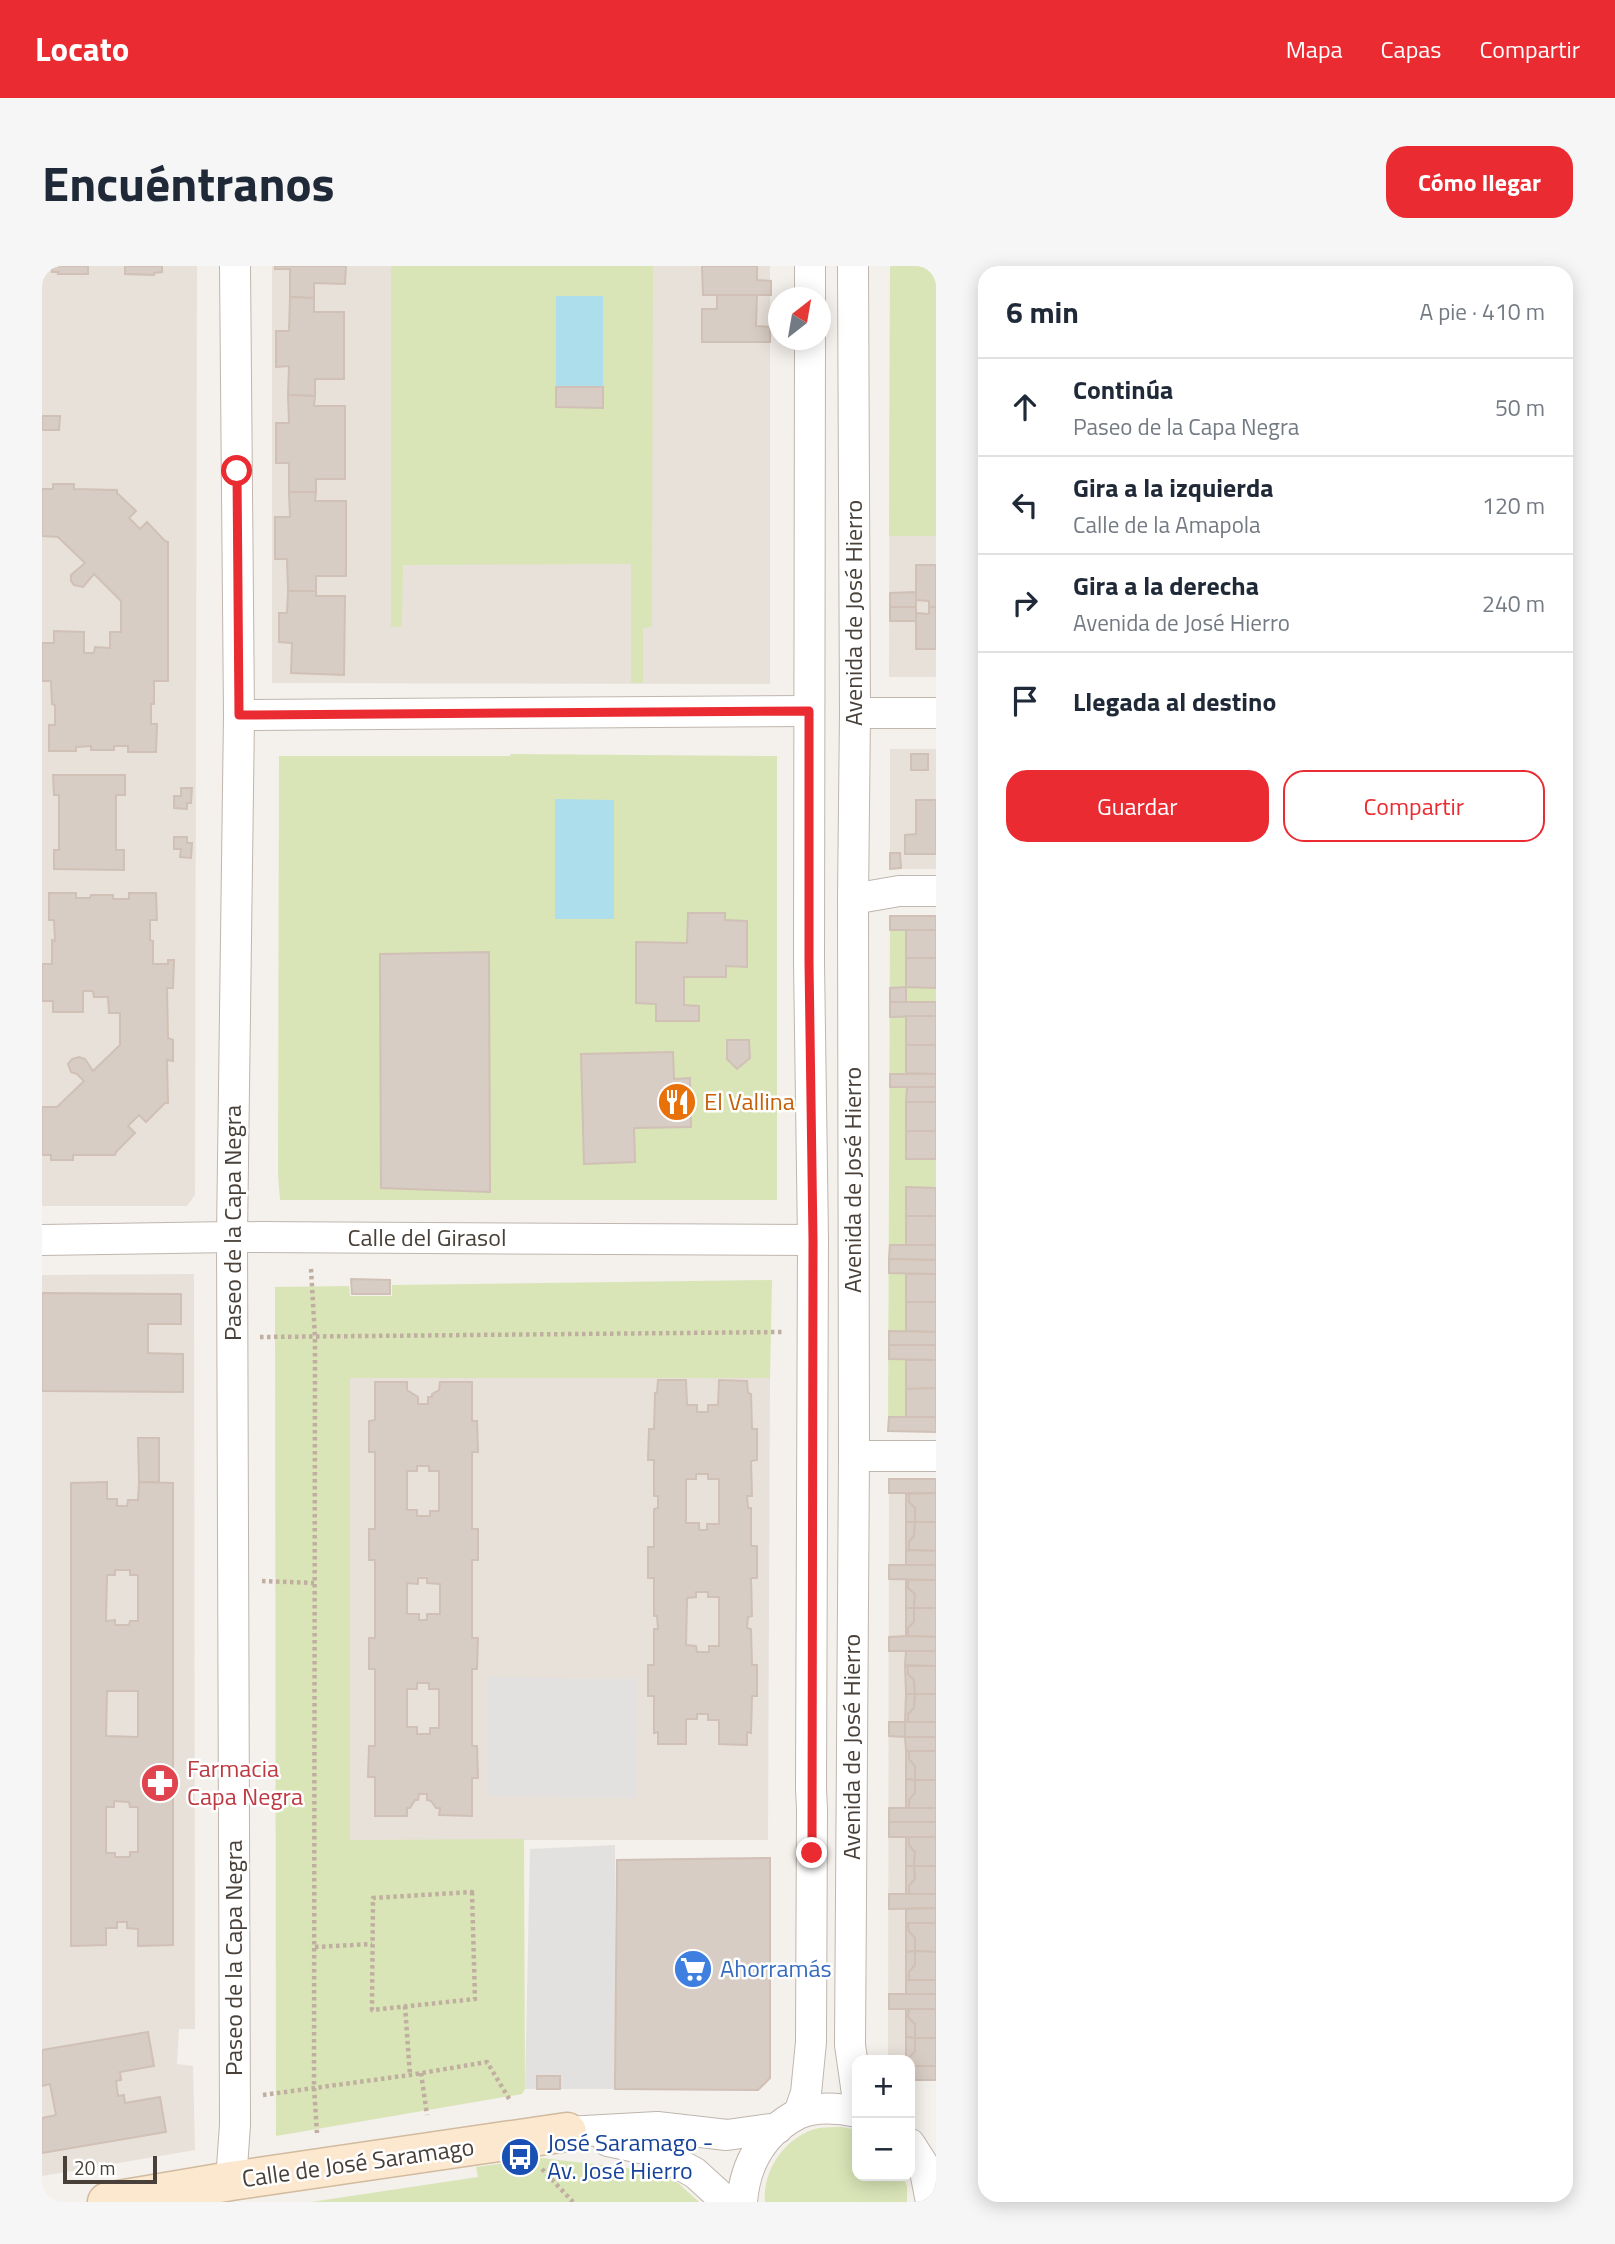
<!DOCTYPE html>
<html lang="es">
<head>
<meta charset="utf-8">
<style>
  :root { --surface:#fff; --page:#f6f6f7; --text:#1f2937; --muted:#747a83; --line:#e0e1e3; --accent:#eb2b32 }
  body { margin:0; font-family:"Titillium Web",sans-serif; background:var(--page); color:var(--text) }
  .controls { position:absolute; right:21px; bottom:21px; display:grid; overflow:hidden; border-radius:14px; box-shadow:0 4px 18px #0003 }
  .controls button { width:63px; height:63px; display:grid; place-items:center; padding:0; border:0; border-bottom:2px solid var(--line); background:var(--surface); color:var(--text); font:35px sans-serif }
  .compass { position:absolute; left:726px; top:21px; width:63px; height:63px; border-radius:50%; background:var(--surface); box-shadow:0 4px 18px #0003; rotate:31deg }
  .scale { position:absolute; left:21px; bottom:18px; width:94px; box-sizing:border-box; padding-left:7px; border:4px solid #484039; border-top:0; font-size:19px; line-height:24px; white-space:nowrap; color:#484039; -webkit-text-stroke:5px #fff; paint-order:stroke }
  .stop { position:absolute; width:21px; height:21px; margin:-16px; border:5px solid #eb2b32; border-radius:50%; background:#fff }
  .stop.end { background:#eb2b32; border-color:#fff; box-shadow:0 2px 7px #0008 }
  .list { margin:0; padding:0; list-style:none }
  h2 { display:flex; justify-content:space-between; align-items:center; height:91px; margin:0; padding:0 28px; font-size:30px }
  h2 small { font-size:23px; font-weight:400; color:var(--muted) }
  .list li { display:grid; grid-template-columns:46px 1fr auto; gap:21px; align-items:center; box-sizing:border-box; height:98px; padding:0 28px; border-top:2px solid var(--line) }
  .list b { display:block; font-size:26px; white-space:nowrap }
  .list p { margin:0; font-size:23px; white-space:nowrap; color:var(--muted) }
  .list em { font-size:23px; font-style:normal; color:var(--muted) }
  .actions { display:flex; gap:14px; padding:21px 28px }
  .actions a { flex:1; padding:16px 0; border:2px solid var(--accent); border-radius:21px; text-align:center; font-size:24px; color:var(--accent) }
  .actions .main { background:var(--accent); color:#fff }
  .icon { flex:none; width:38px; height:38px; fill:none; stroke:currentColor; stroke-width:2; stroke-linecap:round; stroke-linejoin:round }
  .map { position:relative; flex:none; width:894px; height:1936px; overflow:hidden; border-radius:21px }
  header { display:flex; align-items:center; gap:42px; box-sizing:border-box; height:98px; padding:0 35px; background:var(--accent); color:#fff }
  header strong { font-size:33px }
  nav { display:flex; gap:38px; margin-inline-start:auto; font-size:24px }
  .intro { display:flex; align-items:center; justify-content:space-between; box-sizing:border-box; height:168px; padding:0 42px }
  h1 { margin:0; font-size:49px }
  .button { padding:18px 32px; border-radius:21px; background:var(--accent); color:#fff; font-size:24px; font-weight:700 }
  main { display:flex; gap:42px; padding:0 42px }
  aside { flex:1; background:var(--surface); border-radius:21px; box-shadow:0 4px 18px #0003 }
  .map>svg:first-child { display:block }
</style>
</head>
<body>
<header>
<strong>Locato</strong>
<nav><a>Mapa</a><a>Capas</a><a>Compartir</a></nav>
</header>
<div class="intro"><h1>Encuéntranos</h1><a class="button">Cómo llegar</a></div>
<main>
<div class="map">
<svg width="894" height="1936" viewBox="0 0 894 1936">
  <rect width="100%" height="100%" fill="#f4f0eb"/>
  <g fill="#e8e1da">
    <path d="M0 0H155L153 929 145 940H0Z"/>
    <path d="M230 0H728V418L230 417Z"/>
    <path d="M848 0H894V411H847Z"/>
    <rect x="848" y="483" width="46" height="120"/>
    <path d="M152 1008 153 1763H137L135 1798 151 1800 153 1884 0 1910V1009Z"/>
    <path d="M308 1112H728L726 1574H308Z"/>
    <path d="M847 1213H894V1814H868V1794H846Z"/>
  </g>
  <g fill="#d9e5b7">
    <path d="M349 0H611L610 361 601 362V417H589V298L361 299 360 361H349Z"/>
    <path d="M848 0H894V270H847Z"/>
    <path d="M469 488 735 490V934H238L236 908 237 490H468Z"/>
    <path d="M848 650H894V1166L846 1165Z"/>
    <path d="M730 1014 728 1112H308V1574L482 1573 483 1823 480 1828 234 1870 233 1021 307 1020 308 1030H350V1019Z"/>
    <path d="M800 1861 815 1864V1910H861L865 1920V1936H723C720 1903 745 1869 777 1862 784 1861 792 1861 800 1861Z"/>
    <path d="M500 1892 610 1905 636 1917 657 1936H269L436 1911 434 1901Z"/>
  </g>
  <g fill="#e3e1df">
    <path d="M446 1411 595 1413 594 1532 446 1530Z"/>
    <path d="M573 1579V1823H483L488 1583Z"/>
  </g>
  <g fill="#acdeec">
    <rect x="514" y="30" width="47" height="91"/>
    <path d="M513 533 572 534V653H513Z"/>
  </g>
  <g fill="#d8cdc4" stroke="#d0c0b5" stroke-width="2" fill-rule="evenodd">
    <path d="M10 0H46V8H16L17 6H10Z"/>
    <path d="M83 0H120V6L112 7V9L83 8Z"/>
    <path d="M233 0H304L303 18 272 17V32L248 31V3H233Z"/>
    <path d="M660 0H715V14L729 15V29H661Z"/>
    <path d="M675 29H715L714 60 728 61V76H660V43H675Z"/>
    <path d="M248 31 272 32V46H302V113H273V130L246 129 247 100 234 101V65H247Z"/>
    <path d="M514 121H561V142L514 141Z"/>
    <path d="M246 129 273 130 272 140H303V213H274V226H247V197H234V157H247Z"/>
    <path d="M0 150H18L17 164H0Z"/>
    <path d="M11 218H32V223L75 224V227L94 245 87 252 98 263 105 256 123 275 126 276V415H112V438H109V458H115L114 486H86V480H72V484H49V480L34 481V485H7V459H13V439L10 438 9 415H0V377H12V365L42 366V387H52L53 381 68 382V366H79V335L52 308 41 321 32 319 29 315V309L43 297 16 271 0 270V223H11Z"/>
    <path d="M247 226H274L273 235H304V310H274V325H246L245 293H233V251H248Z"/>
    <path d="M874 299H894V341H887V335L874 334Z"/>
    <path d="M246 325H274V330H303L302 409 249 407 250 377 237 376V347H245Z"/>
    <path d="M874 326V341H848V327Z"/>
    <rect x="848" y="341" width="26" height="14"/>
    <path d="M887 341H894V383H874V347L887 348Z"/>
    <rect x="869" y="488" width="17" height="16"/>
    <path d="M11 509H83V529H74V584H82V604L12 603V584H17V529H12Z"/>
    <path d="M139 522H150L149 537H145V543L132 542V530H139Z"/>
    <path d="M874 534H894V588H863V569L874 568Z"/>
    <path d="M132 571H145V577H150L149 592 138 591 139 583H132Z"/>
    <path d="M848 587H858L859 602 848 603Z"/>
    <path d="M7 627H34V632H48L49 629H71V633H87V627H114L115 654H108V674L111 675V698H126V694H132L131 722H125L126 772 131 774V795L125 794 126 837H123L104 856 97 849 86 860 93 867 74 886 73 889H31V894H9V889H0V841H15L42 815 35 808 29 806 26 798 30 793 37 791 43 793 51 805 78 779V747H67L66 731H52L51 725H41V746H11V735H0V698H10V674L13 675 12 654H7Z"/>
    <path d="M646 647H683V654L705 655V701L684 700V711H642V739L657 740V755H614V738L594 737V676L645 677Z"/>
    <rect x="848" y="650" width="46" height="14"/>
    <rect x="864" y="664" width="30" height="28"/>
    <path d="M447 686 448 926 339 922 338 688Z"/>
    <path d="M864 692H894V722L864 721Z"/>
    <path d="M864 721V736H848V722Z"/>
    <path d="M848 736H894V750L848 751Z"/>
    <rect x="864" y="750" width="30" height="29"/>
    <path d="M685 774H707L708 792 695 803 685 793Z"/>
    <path d="M864 779H894V808L864 807Z"/>
    <path d="M631 786 632 813 648 812 649 861 592 862 593 896 542 898 539 788Z"/>
    <rect x="848" y="808" width="46" height="13"/>
    <path d="M865 821H894V836H864Z"/>
    <rect x="864" y="836" width="30" height="29"/>
    <rect x="864" y="865" width="30" height="28"/>
    <path d="M864 921 894 922V950H864Z"/>
    <rect x="864" y="950" width="30" height="29"/>
    <path d="M848 979H894V994L847 993Z"/>
    <path d="M847 993 894 994V1008L847 1007Z"/>
    <rect x="864" y="1008" width="30" height="28"/>
    <path d="M309 1013 348 1014V1028H310Z"/>
    <path d="M0 1027 139 1028V1058H106V1087L141 1088V1126L0 1125Z"/>
    <path d="M864 1036H894V1066L864 1065Z"/>
    <path d="M847 1065 894 1066V1079H847Z"/>
    <path d="M847 1079H894V1094L847 1093Z"/>
    <path d="M864 1094H894V1122L864 1123Z"/>
    <path d="M616 1114H644L645 1139H655V1146H666V1139H676L677 1114 705 1115 706 1127 709 1128 710 1163H715V1194L709 1195 710 1230H705L706 1242H709V1280H715V1312H709L710 1350 706 1351 705 1362 709 1363 710 1399H715V1430H710L709 1467 705 1466V1479L677 1478V1454H666V1448H655V1453H644V1478H616V1466L612 1467V1430H606V1399H612V1363H616L615 1350H612V1312H606V1281H612V1243L616 1242V1230H612V1194H606L607 1163H612L613 1127H615ZM654 1208H666V1213H677V1258H665V1264H657V1257H644V1213H654ZM654 1326H666V1331H677V1380H667V1386H655L654 1380 644 1379 645 1332 654 1331Z"/>
    <path d="M333 1116H365V1124L376 1131V1138H386V1131H390V1128L397 1124 398 1116H430V1155H435L436 1186H430V1263H436V1294H430V1372H436L435 1403H430V1480H435L436 1512H430V1550L397 1549 398 1542H394L389 1535 385 1534V1528H377L376 1534H373L368 1542H365V1550H333V1511H326L327 1480H333V1403H327V1372H333V1294H327V1263H333V1186H327V1155L333 1154ZM375 1200H387V1205H397V1245H388V1250H375V1244H365V1205H375ZM376 1312H385V1317L398 1318V1348H385V1354H377V1348H365V1317L376 1318ZM375 1417H387V1423H397V1462H388V1468H375V1461H365V1423H375Z"/>
    <path d="M894 1122V1151H864V1123Z"/>
    <path d="M847 1151H894V1166L846 1165Z"/>
    <path d="M96 1172H117V1216H97Z"/>
    <rect x="847" y="1213" width="47" height="14"/>
    <path d="M65 1216V1233H75V1240H85L86 1234H96L97 1216 131 1217V1679L96 1680V1663L85 1662V1656H75V1662H64V1679L29 1680V1217ZM73 1304H88V1309H96V1355H88L87 1359H73V1354L64 1355 65 1309H73ZM65 1425H96V1471L64 1470ZM72 1535 87 1536 88 1541H96V1586H88V1591H73V1587H64V1541H72Z"/>
    <path d="M894 1227V1256H873V1242L867 1236V1228Z"/>
    <path d="M864 1228H867V1236L873 1242V1256H864Z"/>
    <path d="M864 1256H873L872 1270 867 1276V1284L864 1285Z"/>
    <path d="M873 1256H894V1285L867 1284V1276L872 1270Z"/>
    <path d="M867 1284 894 1285V1299H864V1285Z"/>
    <path d="M847 1299H894V1314L847 1313Z"/>
    <path d="M864 1314H866V1322L873 1328 872 1342H864Z"/>
    <path d="M866 1314H894V1342H872L873 1328 866 1322Z"/>
    <path d="M864 1342H872V1356L866 1362V1370H864Z"/>
    <path d="M872 1342H894V1371L866 1370V1362L872 1356Z"/>
    <path d="M866 1370 894 1371V1385H847V1371Z"/>
    <path d="M864 1385H894V1400L863 1399Z"/>
    <path d="M863 1399 866 1400V1408L872 1414 873 1428H864Z"/>
    <path d="M866 1400H894V1428H873L872 1414 866 1408Z"/>
    <path d="M864 1428H873L872 1442 866 1448V1456H863Z"/>
    <path d="M873 1428H894V1456H866V1448L872 1442Z"/>
    <path d="M847 1456H863V1471L847 1470Z"/>
    <rect x="863" y="1456" width="31" height="15"/>
    <path d="M863 1471H894V1485H864Z"/>
    <path d="M864 1485H867V1493L873 1500V1514L864 1513Z"/>
    <path d="M867 1485H894V1514H873V1500L867 1493Z"/>
    <path d="M864 1513 873 1514V1527L867 1534V1542H864Z"/>
    <path d="M873 1514H894V1542H867V1534L873 1527Z"/>
    <rect x="847" y="1542" width="47" height="14"/>
    <rect x="847" y="1556" width="47" height="15"/>
    <path d="M864 1571H867V1579L873 1586 872 1600H864Z"/>
    <path d="M867 1571H894V1600H872L873 1586 867 1579Z"/>
    <path d="M728 1592V1812L716 1824 573 1823 575 1594Z"/>
    <path d="M864 1600H872L873 1613 867 1620V1628H864Z"/>
    <path d="M872 1600H894V1628H867V1620L873 1613Z"/>
    <path d="M847 1628H894V1642L847 1643Z"/>
    <path d="M894 1642V1657H864V1643Z"/>
    <path d="M864 1657H866L867 1665 873 1672V1685L864 1686Z"/>
    <path d="M866 1657H894V1686L873 1685V1672L867 1665Z"/>
    <path d="M873 1685V1699L867 1706V1714H864V1686Z"/>
    <path d="M873 1685 894 1686V1714H867V1706L873 1699Z"/>
    <rect x="864" y="1714" width="30" height="14"/>
    <rect x="847" y="1728" width="47" height="15"/>
    <path d="M864 1743H867L866 1751 873 1758V1772L864 1771Z"/>
    <path d="M867 1743H894V1772H873V1758L866 1751Z"/>
    <path d="M106 1766 112 1800 78 1806 79 1814 74 1815 76 1830 82 1829 83 1837 118 1831 124 1866 0 1887V1852L14 1849 8 1818 0 1820V1784Z"/>
    <path d="M864 1771 873 1772V1785L867 1794H864Z"/>
    <path d="M873 1772H894V1800H868L867 1792 873 1785Z"/>
    <rect x="868" y="1800" width="26" height="14"/>
    <rect x="495" y="1810" width="23" height="13"/>
  </g>
  <g fill="none" stroke-linecap="round" stroke-linejoin="round">
    <g stroke="#bfb6ae" stroke-width="32">
      <g id="street">
        <path d="M811 0 813 447 811 633 812 1190 808 1779 815 1828"/>
        <path d="M768 32V0"/>
        <path d="M813 447H894"/>
        <path d="M197 449 767 445"/>
        <path d="M811 633 857 625H894"/>
        <path d="M0 974 190 971 771 974"/>
        <path d="M812 1190H894"/>
        <path d="M757 1847 764 1827 769 1776 770 1543 769 1523 771 974 767 696 768 74"/>
        <path d="M525 1866 615 1861 685 1869 736 1862"/>
        <path d="M566 1875 613 1885 653 1907 685 1936"/>
        <path d="M868 1878 882 1900 889 1936"/>
        <path d="M189 1915 193 1859 190 971 197 449 193 0"/>
        <path d="M700 1936C703 1898 721 1866 756 1848 773 1840 798 1842 815 1846"/>
      </g>
    </g>
    <g stroke="#d1ba9e" stroke-width="41">
      <path id="secondary" d="M65 1936 189 1915 525 1866"/>
    </g>
    <g stroke="#c0afa0" stroke-width="4.5" stroke-dasharray="3.5 3.5" stroke-linecap="butt">
      <path d="M269 1003 273 1071 272 1821 275 1867"/>
      <path d="M218 1071 742 1066"/>
      <path d="M220 1315 272 1317"/>
      <path d="M430 1626 433 1733 330 1744 331 1632Z"/>
      <path d="M273 1681 330 1678"/>
      <path d="M363 1740 368 1809"/>
      <path d="M379 1807 385 1849"/>
      <path d="M221 1829 368 1809 445 1796 469 1836"/>
      <path d="M500 1903 531 1936"/>
    </g>
    <use href="#street" stroke="#fff" stroke-width="30"/>
    <use href="#secondary" stroke="#fbe8ce" stroke-width="38"/>
  </g>
  <g fill="none" stroke-linecap="round" stroke-linejoin="round">
    <path stroke="#eb2b32" stroke-width="9" d="M195 205 197 449 767 445V696L771 974 770 1587"/>
  </g>
  <defs>
    <g id="restaurant-disc" transform="scale(2.0125)"><circle r="9.5" fill="#e8710a" stroke="#fff"/><path d="M-5-6h1v4h1v-4h1v4h1v-4h1v5L-1.5 .5V6h-2V.5L-5-1ZM5-6V6H3V1.5H1.5Q1.5-4 5-6Z" fill="#fff"/></g>
    <g id="pharmacy-disc" transform="scale(2.0125)"><circle r="9.5" fill="#e0444e" stroke="#fff"/><path d="M-2-6h4v4h4v4h-4v4h-4v-4h-4v-4h4Z" fill="#fff"/></g>
    <g id="supermarket-disc" transform="scale(2.0125)"><circle r="9.5" fill="#3f7fe0" stroke="#fff"/><path d="M-6-5.5h2.5l.6 2H6L4.5 2H-2.5L-4.4-4H-6ZM-1.5 3.2a1.3 1.3 0 1 0 .1 0ZM3 3.2a1.3 1.3 0 1 0 .1 0Z" fill="#fff"/></g>
    <g id="bus-disc" transform="scale(2.0125)"><circle r="9.5" fill="#1a4fb4" stroke="#fff"/><path d="M-5-6H5V4H4V6H2V4H-2V6H-4V4H-5ZM-3.5-4V0h7V-4ZM-3.5 1.2v1.5H-2V1.2ZM2 1.2v1.5H3.5V1.2Z" fill="#fff"/></g>
  </defs>
  <g fill-rule="evenodd">
    <use href="#restaurant-disc" x="635" y="836"/>
    <use href="#pharmacy-disc" x="118" y="1517"/>
    <use href="#supermarket-disc" x="651" y="1703"/>
    <use href="#bus-disc" x="478" y="1891"/>
  </g>
  <g text-anchor="middle" stroke-width="5" stroke-linejoin="round" paint-order="stroke">
    <g font-size="24" fill="#484039" stroke="#fff">
      <text transform="translate(812 347) rotate(-90)" y="8">Avenida de José Hierro</text>
      <text transform="translate(811 914) rotate(-90)" y="8">Avenida de José Hierro</text>
      <text transform="translate(191 957) rotate(-90)" y="8">Paseo de la Capa Negra</text>
      <text x="385" y="980">Calle del Girasol</text>
      <text transform="translate(810 1481) rotate(-90)" y="8">Avenida de José Hierro</text>
      <text transform="translate(192 1692) rotate(-90)" y="8">Paseo de la Capa Negra</text>
      <text transform="translate(316 1897) rotate(-8)" y="8">Calle de José Saramago</text>
    </g>
    <g font-size="24" fill="#c56008" stroke="#fff" text-anchor="start">
      <text x="662" y="844">El Vallina</text>
    </g>
    <g font-size="24" fill="#be3a42" stroke="#fff" text-anchor="start">
      <text x="145" y="1511">Farmacia<tspan x="145" dy="28">Capa Negra</tspan></text>
    </g>
    <g font-size="24" fill="#366cbe" stroke="#fff" text-anchor="start">
      <text x="678" y="1711">Ahorramás</text>
    </g>
    <g font-size="24" fill="#164399" stroke="#fff" text-anchor="start">
      <text x="505" y="1885">José Saramago -<tspan x="505" dy="28">Av. José Hierro</tspan></text>
    </g>
  </g>
</svg>
<div class="controls">
<button>+</button>
<button>−</button>
</div>
<svg class="compass" viewBox="-18 -18 36 36"><path d="M0-13l5 13h-10z" fill="#e53935"/><path d="M0 13l5-13h-10z" fill="#747a83"/></svg>
<div class="scale">20 m</div>
<div class="stop" style="left:195px;top:205px"></div>
<div class="stop end" style="left:770px;top:1587px"></div>
</div>
<aside>
<h2>6 min<small>A pie · 410 m</small></h2>
<ul class="list">
<li><svg class="icon" aria-label="ahead" viewBox="0 0 24 24"><path d="M12 20V5M6 11l6-6 6 6"/></svg><div><b>Continúa</b><p>Paseo de la Capa Negra</p></div><em>50 m</em></li>
<li><svg class="icon" aria-label="left" viewBox="0 0 24 24"><path d="M17 20v-9H6M10 6l-5 5 5 5"/></svg><div><b>Gira a la izquierda</b><p>Calle de la Amapola</p></div><em>120 m</em></li>
<li><svg class="icon" aria-label="right" viewBox="0 0 24 24"><path d="M7 20v-9h11M14 6l5 5-5 5"/></svg><div><b>Gira a la derecha</b><p>Avenida de José Hierro</p></div><em>240 m</em></li>
<li><svg class="icon" aria-label="arrive" viewBox="0 0 24 24"><path d="M6 21V4h12l-3 4 3 4H6"/></svg><div><b>Llegada al destino</b></div></li>
</ul>
<div class="actions"><a class="main">Guardar</a><a>Compartir</a></div>
</aside>
</main>
</body>
</html>
